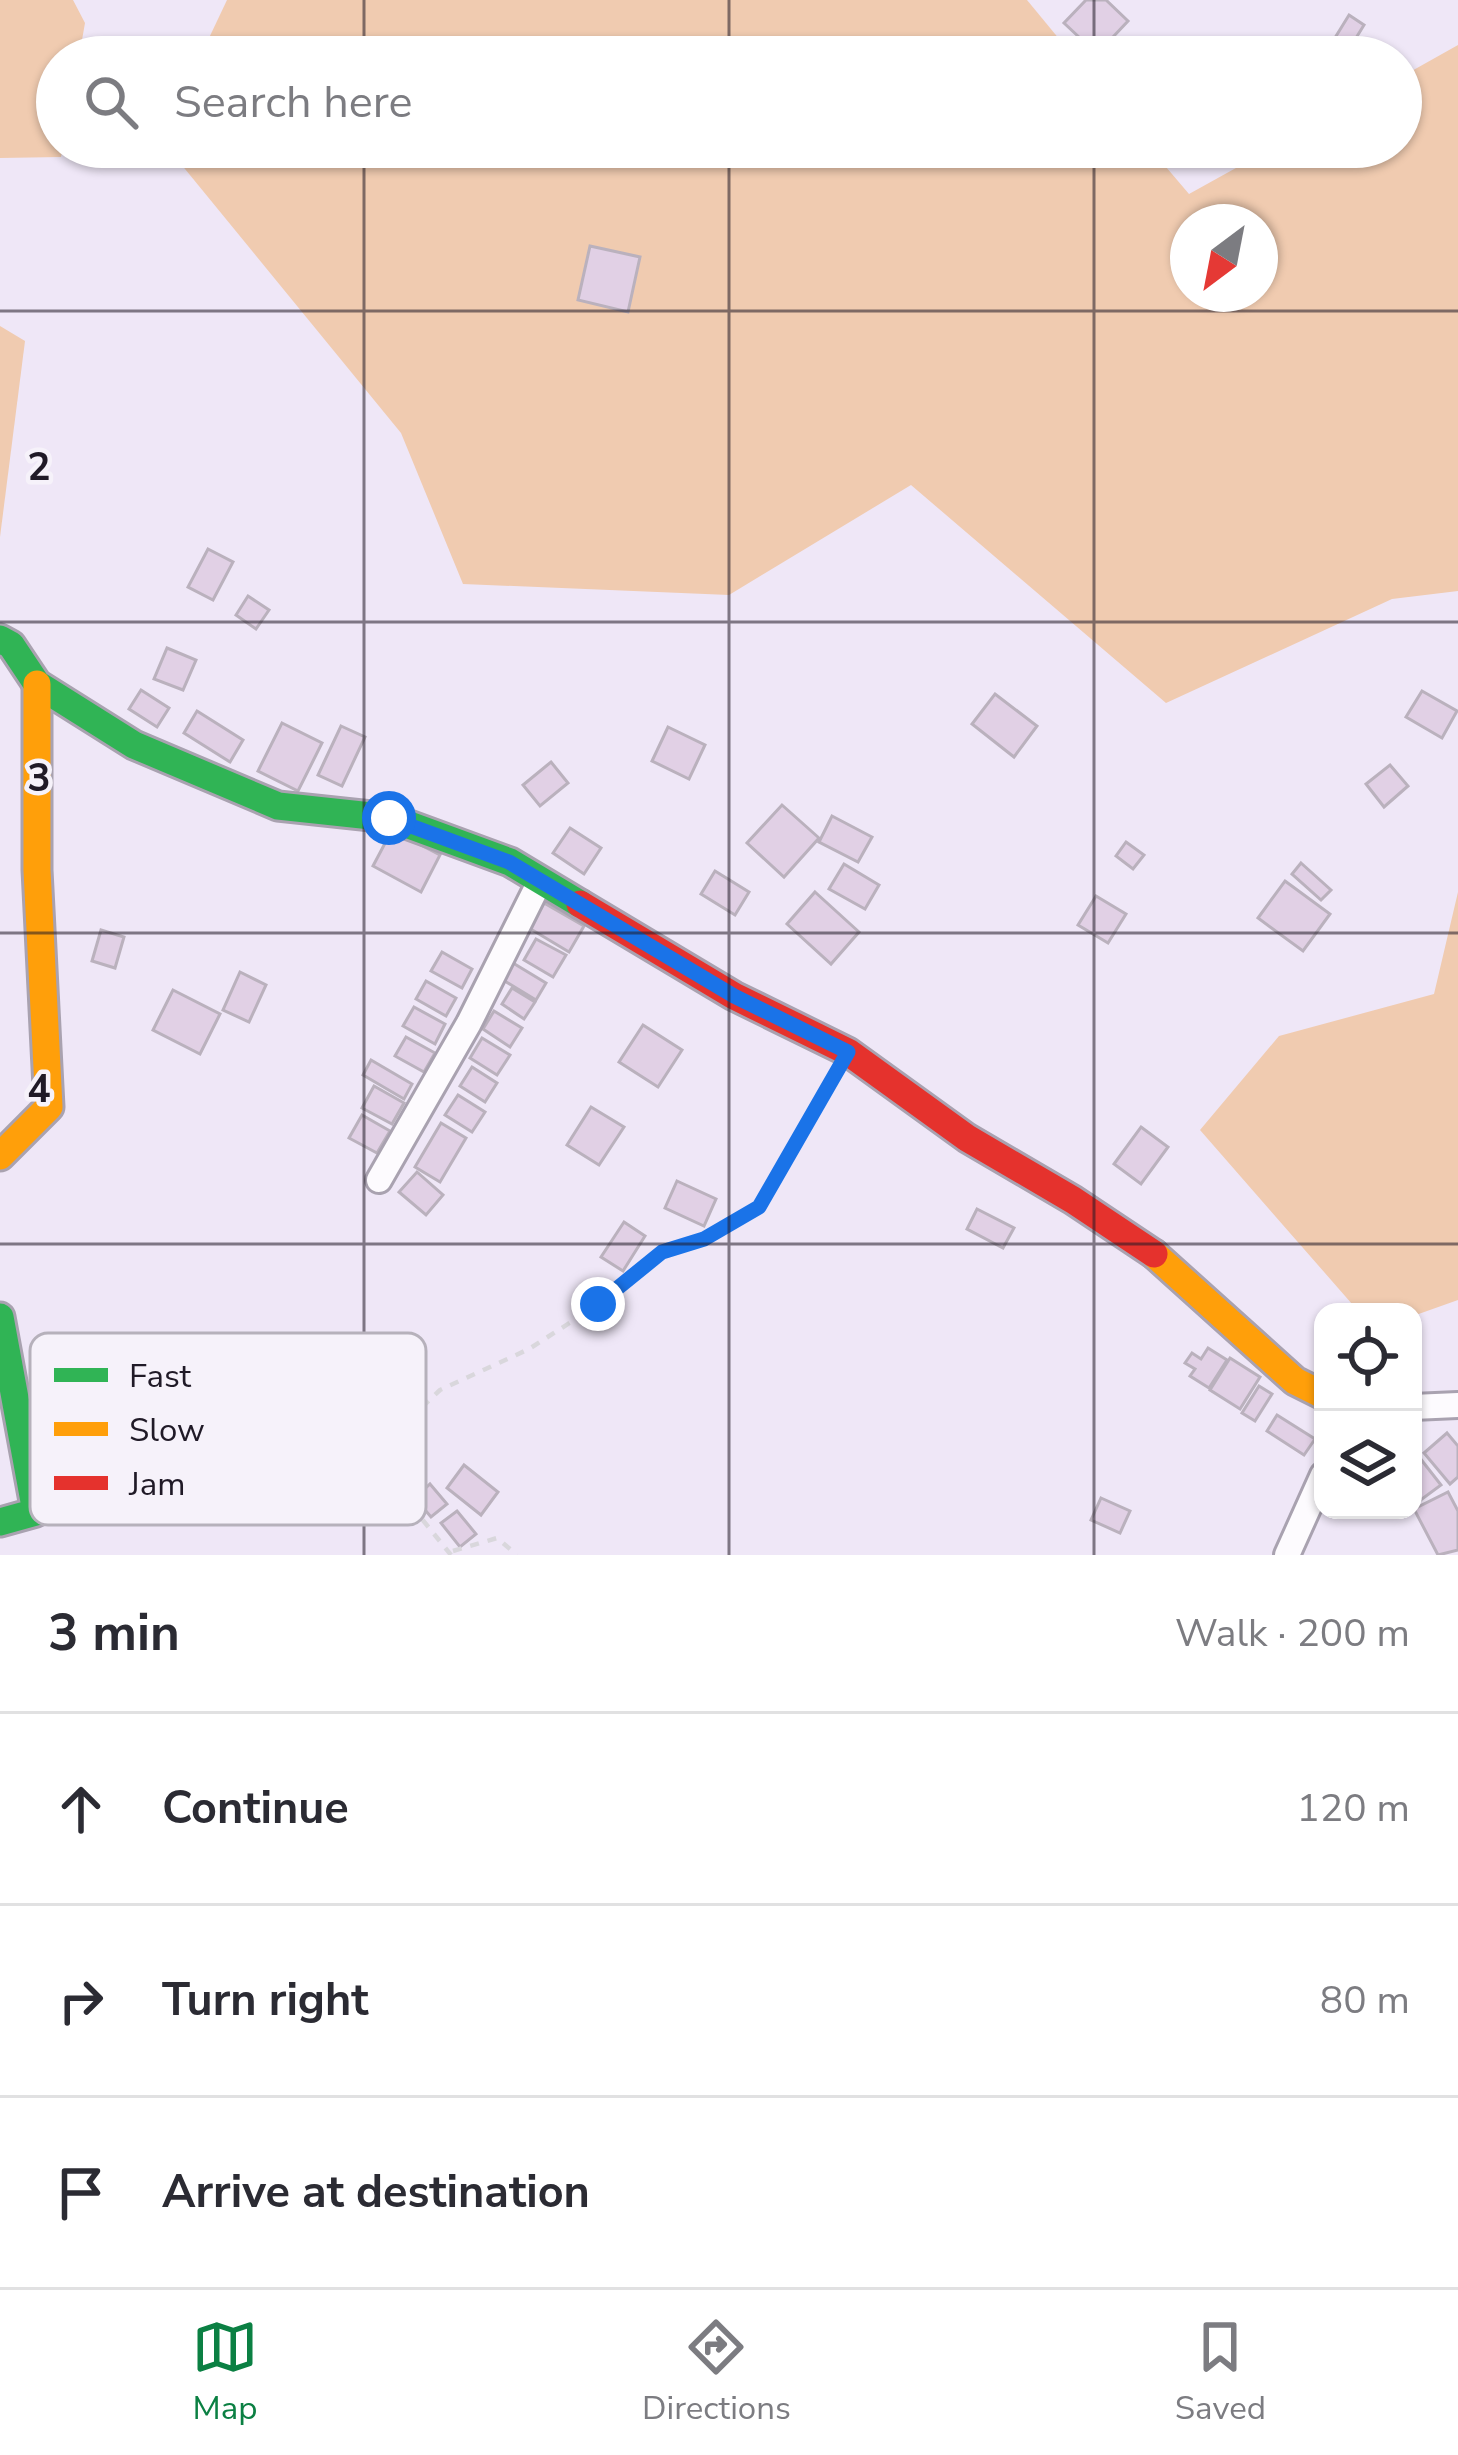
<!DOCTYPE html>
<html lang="en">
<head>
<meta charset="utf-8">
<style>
  :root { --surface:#fff; --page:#f7f7f7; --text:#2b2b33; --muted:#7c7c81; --line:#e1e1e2; --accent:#0b8043 }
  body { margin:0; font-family:"Nunito Sans",sans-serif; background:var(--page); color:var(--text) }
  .controls { position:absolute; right:36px; bottom:36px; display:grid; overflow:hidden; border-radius:24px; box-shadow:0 3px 9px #0004 }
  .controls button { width:108px; height:108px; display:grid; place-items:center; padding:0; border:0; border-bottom:3px solid var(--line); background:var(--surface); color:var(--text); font:60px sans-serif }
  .compass { position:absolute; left:1170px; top:204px; width:108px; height:108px; border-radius:50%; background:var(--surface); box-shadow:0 3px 9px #0004; rotate:212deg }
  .stop { position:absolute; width:36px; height:36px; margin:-27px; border:9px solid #1a73e8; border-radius:50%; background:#fff }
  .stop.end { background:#1a73e8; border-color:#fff; box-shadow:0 3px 12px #0008 }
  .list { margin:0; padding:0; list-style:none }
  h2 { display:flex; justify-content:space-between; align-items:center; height:156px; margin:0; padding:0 48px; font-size:51px }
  h2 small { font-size:39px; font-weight:400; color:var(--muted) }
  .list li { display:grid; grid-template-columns:78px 1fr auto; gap:36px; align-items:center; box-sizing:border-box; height:192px; padding:0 48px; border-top:3px solid var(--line) }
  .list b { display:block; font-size:45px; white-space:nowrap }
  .list em { font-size:39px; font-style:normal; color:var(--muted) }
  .icon { flex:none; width:66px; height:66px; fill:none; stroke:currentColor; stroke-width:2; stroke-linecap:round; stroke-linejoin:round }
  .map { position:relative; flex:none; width:1458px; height:1555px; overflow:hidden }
  .search { position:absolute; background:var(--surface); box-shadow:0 3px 9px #0004; left:36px; right:36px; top:36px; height:132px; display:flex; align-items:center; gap:30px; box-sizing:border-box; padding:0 42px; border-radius:66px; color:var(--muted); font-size:45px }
  .sheet { height:732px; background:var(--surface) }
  nav { display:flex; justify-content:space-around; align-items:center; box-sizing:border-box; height:168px; border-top:3px solid var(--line); background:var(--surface); font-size:33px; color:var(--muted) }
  nav a { display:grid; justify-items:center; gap:6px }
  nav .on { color:var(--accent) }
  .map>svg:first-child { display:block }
</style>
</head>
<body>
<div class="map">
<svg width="1458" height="1555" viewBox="0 0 1458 1555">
  <rect width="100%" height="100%" fill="#efe7f7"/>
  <g fill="#f0cbb0" fill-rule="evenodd">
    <path d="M0 0H73L85 23 79 57H57V147H63L61 157 0 158Z"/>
    <path d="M227 0H1027L1074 57H200Z"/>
    <path d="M1458 45V591L1392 599 1166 703 911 485 729 595 463 584 401 433 167 147H1149L1189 194 1274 147H1401V77ZM1188 222H1260V294H1188Z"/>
    <path d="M0 326 25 341 0 537Z"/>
    <path d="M1458 892V1300L1413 1316V1312H1359L1200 1130 1279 1036 1434 994Z"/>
  </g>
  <g fill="#e1d0e5" stroke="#bab1bd" stroke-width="3">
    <path d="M1086 0H1106L1128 21 1097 54 1064 23Z"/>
    <path d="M1349 15 1364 25 1348 51 1333 41Z"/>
    <path d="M590 246 640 257 628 312 578 300Z"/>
    <path d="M208 549 233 562 213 600 188 587Z"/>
    <path d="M248 596 269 610 256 629 236 615Z"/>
    <path d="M167 648 196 660 183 690 154 679Z"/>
    <path d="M141 690 169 708 157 727 129 709Z"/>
    <path d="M1422 691 1457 711 1442 738 1406 717Z"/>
    <path d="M995 694 1037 726 1014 757 972 724Z"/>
    <path d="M197 711 243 740 230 762 184 733Z"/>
    <path d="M282 723 322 743 298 791 258 771Z"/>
    <path d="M341 726 365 737 342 786 318 775Z"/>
    <path d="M668 727 705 745 689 779 652 761Z"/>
    <path d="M551 762 568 783 540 806 523 785Z"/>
    <path d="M1390 765 1408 786 1384 807 1366 784Z"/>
    <path d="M782 805 819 838 784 877 747 843Z"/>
    <path d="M832 816 872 837 858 862 819 842Z"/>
    <path d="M570 828 601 848 584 874 553 853Z"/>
    <path d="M392 830 440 855 421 892 373 866Z"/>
    <path d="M1126 842 1144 855 1133 869 1116 856Z"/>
    <path d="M1301 863 1331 890 1321 900 1292 874Z"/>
    <path d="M844 864 879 885 865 909 829 889Z"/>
    <path d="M715 871 749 892 735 915 701 894Z"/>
    <path d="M1285 881 1330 914 1303 951 1258 918Z"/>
    <path d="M815 892 859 932 831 964 787 924Z"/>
    <path d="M1096 896 1126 914 1108 943 1078 925Z"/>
    <path d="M544 903 584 926 569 952 529 928Z"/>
    <path d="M101 930 124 937 115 968 92 961Z"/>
    <path d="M536 939 566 955 553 977 524 960Z"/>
    <path d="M442 952 472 969 462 988 431 971Z"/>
    <path d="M513 963 546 983 536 1000 503 980Z"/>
    <path d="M240 972 266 985 249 1022 223 1010Z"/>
    <path d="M426 981 456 998 446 1016 416 999Z"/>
    <path d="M512 988 535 1002 524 1019 502 1004Z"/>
    <path d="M173 990 220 1014 200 1054 153 1030Z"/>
    <path d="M414 1007 445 1024 435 1044 403 1026Z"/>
    <path d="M494 1011 522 1028 510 1047 483 1029Z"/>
    <path d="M643 1025 682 1050 658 1087 619 1062Z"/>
    <path d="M406 1037 435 1053 424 1072 395 1056Z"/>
    <path d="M482 1038 510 1055 497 1075 470 1058Z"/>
    <path d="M371 1060 412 1084 404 1099 363 1075Z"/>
    <path d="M472 1067 497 1083 485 1102 460 1086Z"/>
    <path d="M374 1086 404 1103 392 1124 362 1108Z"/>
    <path d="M458 1095 485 1112 472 1132 445 1115Z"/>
    <path d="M591 1107 624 1127 599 1165 567 1145Z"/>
    <path d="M362 1115 390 1131 377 1153 349 1138Z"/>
    <path d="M441 1123 466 1138 440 1182 415 1167Z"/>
    <path d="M1141 1127 1168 1147 1141 1184 1114 1164Z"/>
    <path d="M417 1172 443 1195 426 1215 399 1192Z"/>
    <path d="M677 1181 716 1199 704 1226 665 1208Z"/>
    <path d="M977 1209 1014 1228 1003 1248 967 1229Z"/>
    <path d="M624 1222 645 1236 623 1271 601 1257Z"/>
    <path d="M1208 1348 1227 1360 1209 1388 1190 1376 1195 1369 1185 1363 1192 1353 1201 1359Z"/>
    <path d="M1230 1358 1260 1377 1240 1409 1210 1390Z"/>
    <path d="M1259 1386 1272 1394 1255 1421 1242 1413Z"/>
    <path d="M1277 1415 1315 1439 1304 1455 1267 1431Z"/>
    <path d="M1447 1433 1458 1446V1477L1450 1484 1424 1453Z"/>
    <path d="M1416 1453 1441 1485 1418 1502 1413 1496Z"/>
    <path d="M464 1465 498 1492 481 1515 447 1488Z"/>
    <path d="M430 1484 447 1504 431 1517 415 1498Z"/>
    <path d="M1448 1492 1458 1511V1550L1438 1555 1414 1509Z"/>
    <path d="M1101 1498 1130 1511 1120 1533 1091 1520Z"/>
    <path d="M457 1511 476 1534 460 1547 441 1523Z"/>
  </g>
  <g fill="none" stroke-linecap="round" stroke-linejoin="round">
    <g stroke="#a9a2b0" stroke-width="30">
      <g id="street">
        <path d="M379 1180 469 1023 540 881"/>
        <path d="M1413 1407 1458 1405"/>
        <path d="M1287 1555 1323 1475"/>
      </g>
    </g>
    <g stroke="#a9a2b0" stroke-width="33">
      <g id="fast">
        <path d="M0 639 11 645 37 684 134 745 278 806 390 818 510 862 580 904"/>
        <path d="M0 1317 36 1512 0 1522"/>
      </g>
    </g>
    <g stroke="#a9a2b0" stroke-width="33">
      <g id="slow">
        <path d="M0 1156 49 1107 37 870V684"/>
        <path d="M1154 1254 1295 1381 1323 1395"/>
      </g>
    </g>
    <g stroke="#a9a2b0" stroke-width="33">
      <path id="jam" d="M580 904 734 996 848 1052 967 1138 1073 1200 1154 1254"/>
    </g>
    <g stroke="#d9d7dc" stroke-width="4.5" stroke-dasharray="9 9" stroke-linecap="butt">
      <path d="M453 1551 497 1538 517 1555"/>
      <path d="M451 1555 371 1456 440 1390 529 1349 599 1304 662 1252 704 1239 759 1207 833 1076"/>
    </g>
    <use href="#street" stroke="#fdfbfe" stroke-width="24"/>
    <use href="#fast" stroke="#30b455" stroke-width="27"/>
    <use href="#slow" stroke="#ff9f0a" stroke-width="27"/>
    <use href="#jam" stroke="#e5322d" stroke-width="27"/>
  </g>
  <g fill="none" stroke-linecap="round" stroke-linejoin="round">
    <path stroke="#1a73e8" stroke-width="15" d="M389 818 509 862 734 996 848 1052 759 1207 704 1239 662 1252 598 1304"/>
  </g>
  <path fill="none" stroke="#201a27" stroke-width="3" stroke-opacity="0.55" d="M364 0V57M729 0V57M1094 0V57M364 147V1555M729 147V1555M1094 147V1555M0 311H1458M0 622H1458M0 933H1458M0 1244H1458"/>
  <rect x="30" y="1333" width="396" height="192" rx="18" fill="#f6f2fa" stroke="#b6b1bb" stroke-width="3"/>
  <rect x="54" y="1368" width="54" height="14" fill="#30b455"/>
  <rect x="54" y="1422" width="54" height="14" fill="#ff9f0a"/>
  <rect x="54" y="1476" width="54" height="14" fill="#e5322d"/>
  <g font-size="33" fill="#201a27">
    <text x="129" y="1387">Fast</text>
    <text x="129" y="1441">Slow</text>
    <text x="129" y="1495">Jam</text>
  </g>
  <g font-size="39" text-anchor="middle" font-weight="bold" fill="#201a27" stroke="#f6f2fa" stroke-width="9" stroke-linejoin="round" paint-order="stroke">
    <text x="39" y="480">2</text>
    <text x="39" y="791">3</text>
    <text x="39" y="1102">4</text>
  </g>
</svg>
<div class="controls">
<button><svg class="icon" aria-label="locate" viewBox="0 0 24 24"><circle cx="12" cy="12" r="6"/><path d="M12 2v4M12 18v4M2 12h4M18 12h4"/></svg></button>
<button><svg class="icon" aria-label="layers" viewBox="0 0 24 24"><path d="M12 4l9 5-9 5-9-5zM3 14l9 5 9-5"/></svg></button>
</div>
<svg class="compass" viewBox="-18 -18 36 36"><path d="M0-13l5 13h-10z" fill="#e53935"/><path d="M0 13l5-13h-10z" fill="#7c7c81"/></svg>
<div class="stop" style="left:389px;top:818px"></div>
<div class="stop end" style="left:598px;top:1304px"></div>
<div class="search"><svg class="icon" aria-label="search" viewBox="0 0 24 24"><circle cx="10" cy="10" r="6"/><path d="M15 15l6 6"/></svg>Search here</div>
</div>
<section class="sheet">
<h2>3 min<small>Walk · 200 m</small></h2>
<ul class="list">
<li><svg class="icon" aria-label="ahead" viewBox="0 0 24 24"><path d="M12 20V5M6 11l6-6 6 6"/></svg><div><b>Continue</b></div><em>120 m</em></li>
<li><svg class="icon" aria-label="right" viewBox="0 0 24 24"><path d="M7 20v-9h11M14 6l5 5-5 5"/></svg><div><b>Turn right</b></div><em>80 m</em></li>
<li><svg class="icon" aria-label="arrive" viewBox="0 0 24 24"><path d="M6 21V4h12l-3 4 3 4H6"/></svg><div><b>Arrive at destination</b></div></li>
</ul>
</section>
<nav>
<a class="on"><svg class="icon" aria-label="map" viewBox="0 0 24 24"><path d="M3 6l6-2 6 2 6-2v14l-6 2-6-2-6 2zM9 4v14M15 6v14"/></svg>Map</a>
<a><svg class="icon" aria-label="directions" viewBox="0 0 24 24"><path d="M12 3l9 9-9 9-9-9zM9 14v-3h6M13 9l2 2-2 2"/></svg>Directions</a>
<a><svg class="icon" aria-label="saved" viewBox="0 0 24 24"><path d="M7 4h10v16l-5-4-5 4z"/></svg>Saved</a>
</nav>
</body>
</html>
